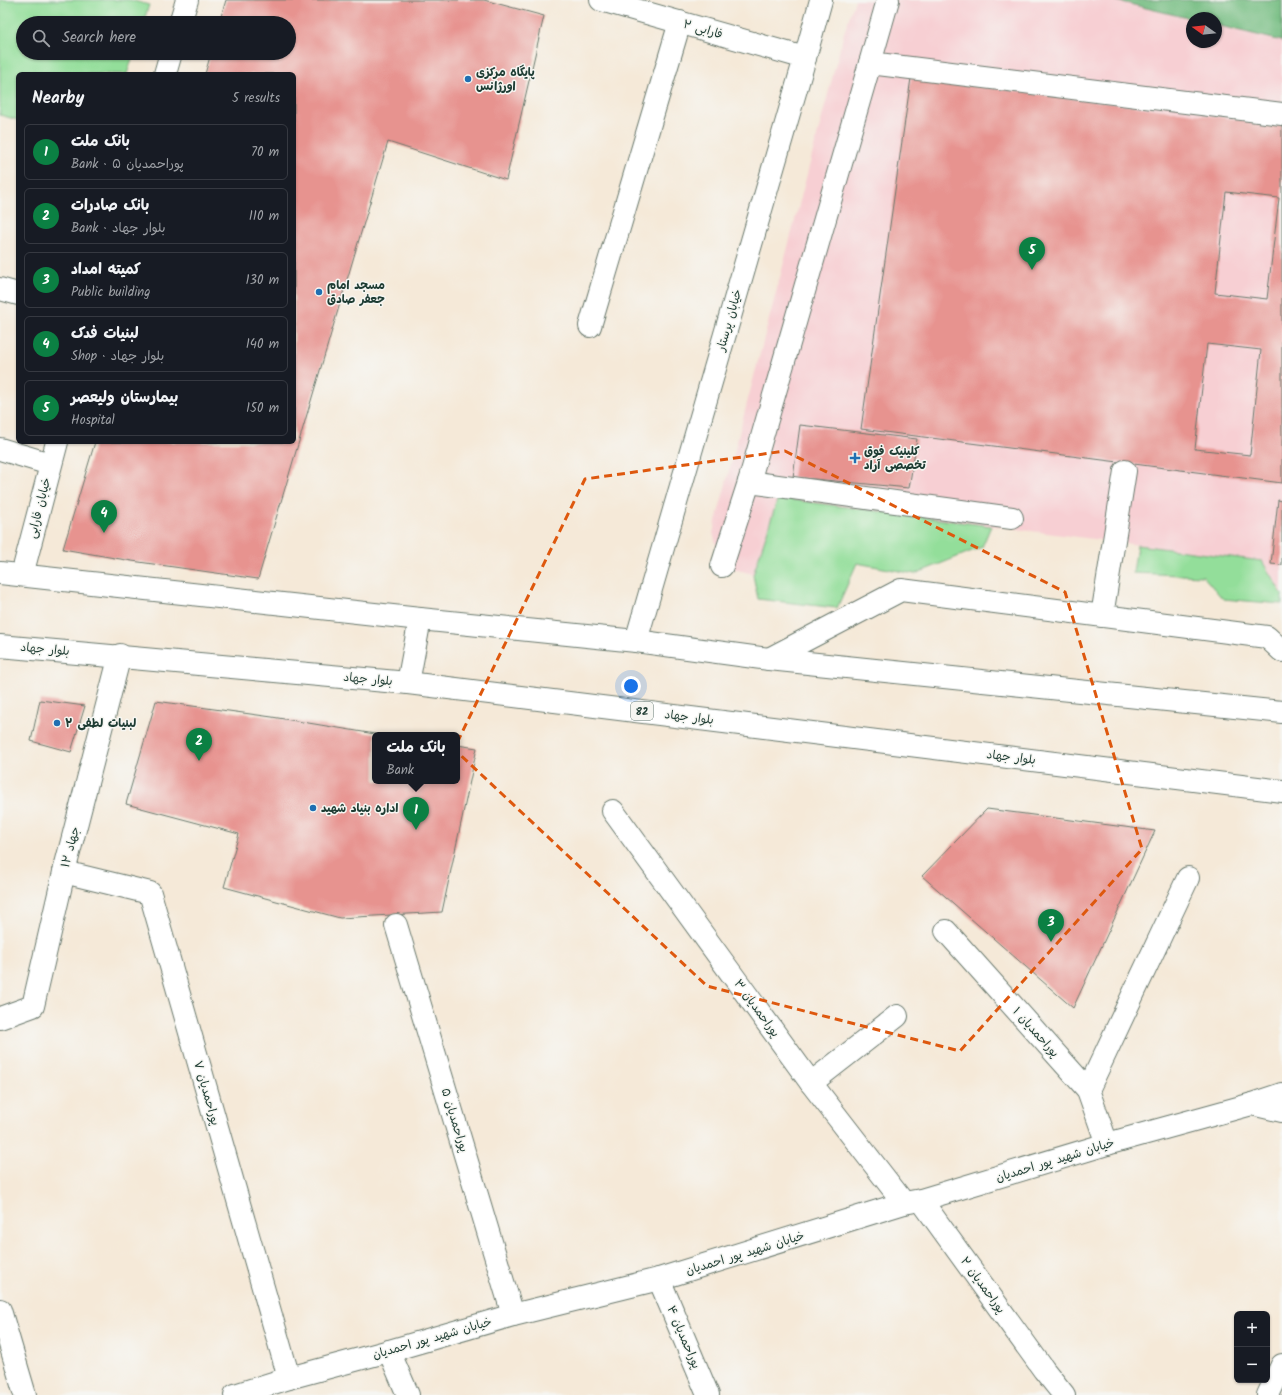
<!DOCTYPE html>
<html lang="en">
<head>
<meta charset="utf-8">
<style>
  :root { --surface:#171b24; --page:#20242c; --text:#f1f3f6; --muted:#9ea1a6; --line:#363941; --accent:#0b8043 }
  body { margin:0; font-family:Kalam,"Playpen Sans Arabic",sans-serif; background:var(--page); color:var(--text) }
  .controls { position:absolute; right:12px; bottom:12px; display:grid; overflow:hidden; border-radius:6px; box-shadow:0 1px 3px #0004 }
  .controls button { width:36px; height:36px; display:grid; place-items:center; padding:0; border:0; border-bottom:1px solid var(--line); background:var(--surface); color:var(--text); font:20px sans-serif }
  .compass { position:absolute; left:1186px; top:12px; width:36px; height:36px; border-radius:50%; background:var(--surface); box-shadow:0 1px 3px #0004; rotate:285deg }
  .you { position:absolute; left:631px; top:686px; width:14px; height:14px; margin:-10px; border:3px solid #fff; border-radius:50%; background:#1a73e8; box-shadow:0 0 0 6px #1a73e833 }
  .badge { display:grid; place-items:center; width:26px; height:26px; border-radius:50%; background:var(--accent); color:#fff; font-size:13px; font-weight:700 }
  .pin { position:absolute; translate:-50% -33px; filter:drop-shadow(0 1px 2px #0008) }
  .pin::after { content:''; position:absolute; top:21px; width:14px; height:12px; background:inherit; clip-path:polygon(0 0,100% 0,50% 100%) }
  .popup { position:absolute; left:372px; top:732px; width:88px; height:52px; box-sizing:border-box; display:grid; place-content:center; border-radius:6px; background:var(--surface); filter:drop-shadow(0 1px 3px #0005); font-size:13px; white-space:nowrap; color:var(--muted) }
  .popup b { font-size:15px; color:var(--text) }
  .popup::after { content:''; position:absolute; left:50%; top:100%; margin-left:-8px; border:8px solid transparent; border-top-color:var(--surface) }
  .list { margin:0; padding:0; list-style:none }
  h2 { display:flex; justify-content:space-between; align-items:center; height:52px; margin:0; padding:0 16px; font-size:17px }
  h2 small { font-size:13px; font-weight:400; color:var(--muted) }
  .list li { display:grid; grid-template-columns:26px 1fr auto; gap:12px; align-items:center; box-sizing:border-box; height:56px; margin:0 8px 8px; padding:0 8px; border:1px solid var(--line); border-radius:6px }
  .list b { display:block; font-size:15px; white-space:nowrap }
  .list p { margin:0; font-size:13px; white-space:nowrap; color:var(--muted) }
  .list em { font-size:13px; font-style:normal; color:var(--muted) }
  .icon { flex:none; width:22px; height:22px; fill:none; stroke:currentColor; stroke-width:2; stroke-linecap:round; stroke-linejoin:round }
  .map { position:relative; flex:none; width:1282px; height:1395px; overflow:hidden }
  .search { position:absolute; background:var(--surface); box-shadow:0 1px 3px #0004; left:16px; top:16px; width:280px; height:44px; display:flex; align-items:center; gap:10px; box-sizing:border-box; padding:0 14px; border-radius:22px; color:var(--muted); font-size:15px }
  .panel { position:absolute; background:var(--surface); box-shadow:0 1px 3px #0004; left:16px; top:72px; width:280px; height:372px; border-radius:6px }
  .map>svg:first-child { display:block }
</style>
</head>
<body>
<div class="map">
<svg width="1282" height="1395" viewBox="0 0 1282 1395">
  <rect width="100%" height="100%" fill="#f6f6f2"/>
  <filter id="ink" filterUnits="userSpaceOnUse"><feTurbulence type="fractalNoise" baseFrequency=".025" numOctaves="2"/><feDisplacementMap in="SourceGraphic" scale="8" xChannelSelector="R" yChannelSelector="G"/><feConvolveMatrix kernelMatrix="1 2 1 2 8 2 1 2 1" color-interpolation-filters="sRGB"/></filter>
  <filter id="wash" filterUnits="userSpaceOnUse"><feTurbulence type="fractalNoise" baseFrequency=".012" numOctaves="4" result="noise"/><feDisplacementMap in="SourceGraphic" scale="16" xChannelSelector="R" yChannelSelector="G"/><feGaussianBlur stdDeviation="0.9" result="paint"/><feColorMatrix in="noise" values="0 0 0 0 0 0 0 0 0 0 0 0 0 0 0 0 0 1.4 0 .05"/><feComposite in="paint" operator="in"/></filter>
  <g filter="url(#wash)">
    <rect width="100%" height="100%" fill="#f5e9d8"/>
    <path fill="#f7cfd3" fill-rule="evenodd" d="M855 0H1282V594L1262 561 779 498 753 574 722 566 713 533 844 33ZM1192 18H1216V42H1192Z"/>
    <g fill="#93de9a" stroke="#598e67">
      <path d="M0 0H130L149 5 143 23H23V53H134L127 74H18V120L0 115Z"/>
      <path d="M778 498 991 526 982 547 915 574 857 563 837 608 758 599 753 575Z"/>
      <path d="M1137 545 1262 561 1282 594V604L1223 599 1203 576 1133 573Z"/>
    </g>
    <path fill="#76bd82" stroke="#4a7d5b" d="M1113 0H1282V41L1216 25V18H1192V19Z"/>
    <g id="blocks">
      <g fill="#e7938f" fill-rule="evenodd">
        <path d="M226 0H484L544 16 506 180 388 142 258 579 132 561 63 549 95 442H294V74H205L211 53H289V23H219Z"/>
        <path d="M911 78 1282 125V483L861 429ZM1226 192 1279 198 1267 299 1215 293ZM1207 344 1261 350 1250 455 1195 449Z"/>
        <path d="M800 425 917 439 909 488 793 477Z"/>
        <path d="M1278 500 1282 501V565L1271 564Z"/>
        <path d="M40 700 85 706 71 752 31 741Z"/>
        <path d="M156 701 272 717 375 734V781H457V745L477 748 442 912 340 918 224 887 239 834 126 804Z"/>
        <path d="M987 809 1155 831 1073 1008 922 876Z"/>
      </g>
    </g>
  </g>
  <g filter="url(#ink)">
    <use href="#blocks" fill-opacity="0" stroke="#6a796d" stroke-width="1"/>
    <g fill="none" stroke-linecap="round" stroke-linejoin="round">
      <g stroke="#6a796d" stroke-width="24">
        <g id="minor">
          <path d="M601 0 805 58"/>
          <path d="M180 23 187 0"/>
          <path d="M870 63 888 0"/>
          <path d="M165 74 171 53"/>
          <path d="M0 289 18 294"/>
          <path d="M590 326 680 22"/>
          <path d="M0 449 50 464"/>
          <path d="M749 482 1012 518"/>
          <path d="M722 566 749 482 870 63 1282 114"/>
          <path d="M22 575 57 442"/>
          <path d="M1102 616 1125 471"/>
          <path d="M636 641 805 58 821 0"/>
          <path d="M769 659 901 590 1267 637 1282 651"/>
          <path d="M613 811 811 1083 904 1203"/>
          <path d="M64 872 150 893 289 1378"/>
          <path d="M396 925 513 1315"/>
          <path d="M946 931 1088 1090 1107 1144"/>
          <path d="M0 1018 33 1006 64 872 120 655"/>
          <path d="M811 1083 897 1016"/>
          <path d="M1088 1090 1188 878"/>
          <path d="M921 1200 1044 1370 1064 1395"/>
          <path d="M659 1279 708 1395"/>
          <path d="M0 1310 25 1395"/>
          <path d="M389 1351 408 1395"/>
          <path d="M235 1395 289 1378 389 1351 513 1315 659 1279 904 1203 921 1200 1107 1144 1252 1104 1282 1094"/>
        </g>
      </g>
      <g stroke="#6a796d" stroke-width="24">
        <g id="major">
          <path d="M0 573 420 619 636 641 769 659 1282 712"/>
          <path d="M0 646 408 683 1282 791"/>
          <path d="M408 683 420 619"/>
          <path d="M1252 1104 1282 1111"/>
          <path d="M1268 1395 1282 1365"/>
        </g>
      </g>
      <use href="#minor" stroke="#fff" stroke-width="22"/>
      <use href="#major" stroke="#fff" stroke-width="22"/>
    </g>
  </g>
  <path fill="none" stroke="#de580e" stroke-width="3" stroke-dasharray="8 5" stroke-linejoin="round" d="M785 451 1065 592 1142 849 960 1051 707 986 454 749 585 479Z"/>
  <g fill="#1f6fb2" stroke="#f6f6f2" stroke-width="1.5">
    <circle cx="468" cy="79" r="4"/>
    <circle cx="319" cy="292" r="4"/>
    <path d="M853 452h4v4h4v4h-4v4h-4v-4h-4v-4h4z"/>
    <circle cx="57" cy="723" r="4"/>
    <circle cx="313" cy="808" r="4"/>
  </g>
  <g text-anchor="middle" stroke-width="3" stroke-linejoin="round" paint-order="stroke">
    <rect fill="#f6f6f2" stroke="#60746d" stroke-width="1" x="631" y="702" width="22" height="18" rx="3"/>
    <g font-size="11" font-weight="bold" fill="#1f3d34">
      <text x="642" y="715">82</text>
    </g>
    <g font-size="12" fill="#1f3d34" stroke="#f6f6f2">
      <text transform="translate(703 29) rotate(16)" y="4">فارابی ۲</text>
      <text transform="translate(729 320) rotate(-74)" y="4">خیابان پرستار</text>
      <text transform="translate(39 508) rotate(-76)" y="4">خیابان فارابی</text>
      <text transform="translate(45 649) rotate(5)" y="4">بلوار جهاد</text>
      <text transform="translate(368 679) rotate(5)" y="4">بلوار جهاد</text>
      <text transform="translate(689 717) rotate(7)" y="4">بلوار جهاد</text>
      <text transform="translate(1011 757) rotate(7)" y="4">بلوار جهاد</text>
      <text transform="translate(70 847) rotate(-75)" y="4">جهاد ۱۲</text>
      <text transform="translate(757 1008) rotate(54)" y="4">پوراحمدیان ۳</text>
      <text transform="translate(1036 1032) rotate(48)" y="4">پوراحمدیان ۱</text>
      <text transform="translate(207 1093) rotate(74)" y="4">پوراحمدیان ۷</text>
      <text transform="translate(455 1120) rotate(73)" y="4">پوراحمدیان ۵</text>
      <text transform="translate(1055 1160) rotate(-17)" y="4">خیابان شهید پور احمدیان</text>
      <text transform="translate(745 1253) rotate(-17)" y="4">خیابان شهید پور احمدیان</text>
      <text transform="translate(983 1285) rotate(54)" y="4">پوراحمدیان ۲</text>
      <text transform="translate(684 1337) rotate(67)" y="4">پوراحمدیان ۴</text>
      <text transform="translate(432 1338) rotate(-16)" y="4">خیابان شهید پور احمدیان</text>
    </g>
    <g font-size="12" font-weight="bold" fill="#1f3d34" stroke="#f6f6f2" text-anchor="start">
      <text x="476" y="76">پایگاه مرکزی<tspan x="476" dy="14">اورژانس</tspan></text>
      <text x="327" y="289">مسجد امام<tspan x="327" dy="14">جعفر صادق</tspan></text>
      <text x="864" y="455">کلینیک فوق<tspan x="864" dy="14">تخصصی آراد</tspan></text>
      <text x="65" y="727">لبنیات لطفی ۲</text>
      <text x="321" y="812">اداره بنیاد شهید</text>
    </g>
  </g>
</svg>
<div class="controls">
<button>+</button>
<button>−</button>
</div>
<svg class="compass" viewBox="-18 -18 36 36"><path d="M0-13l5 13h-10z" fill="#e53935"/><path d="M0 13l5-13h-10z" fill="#9ea1a6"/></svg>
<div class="you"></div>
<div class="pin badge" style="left:416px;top:830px">1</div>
<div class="popup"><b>بانک ملت</b>Bank</div>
<div class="pin badge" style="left:199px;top:761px">2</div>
<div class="pin badge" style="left:1051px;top:942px">3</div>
<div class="pin badge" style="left:104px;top:533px">4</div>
<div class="pin badge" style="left:1032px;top:270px">5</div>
<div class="search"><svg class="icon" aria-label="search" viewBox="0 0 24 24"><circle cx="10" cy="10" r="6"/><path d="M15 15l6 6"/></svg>Search here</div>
<section class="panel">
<h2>Nearby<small>5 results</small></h2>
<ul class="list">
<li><span class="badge">1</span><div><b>بانک ملت</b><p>Bank · پوراحمدیان ۵</p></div><em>70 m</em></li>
<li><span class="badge">2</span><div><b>بانک صادرات</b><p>Bank · بلوار جهاد</p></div><em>110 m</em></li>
<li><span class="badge">3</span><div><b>کمیته امداد</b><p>Public building</p></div><em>130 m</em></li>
<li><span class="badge">4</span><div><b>لبنیات فدک</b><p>Shop · بلوار جهاد</p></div><em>140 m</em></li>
<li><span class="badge">5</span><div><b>بیمارستان ولیعصر</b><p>Hospital</p></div><em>150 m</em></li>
</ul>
</section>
</div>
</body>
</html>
